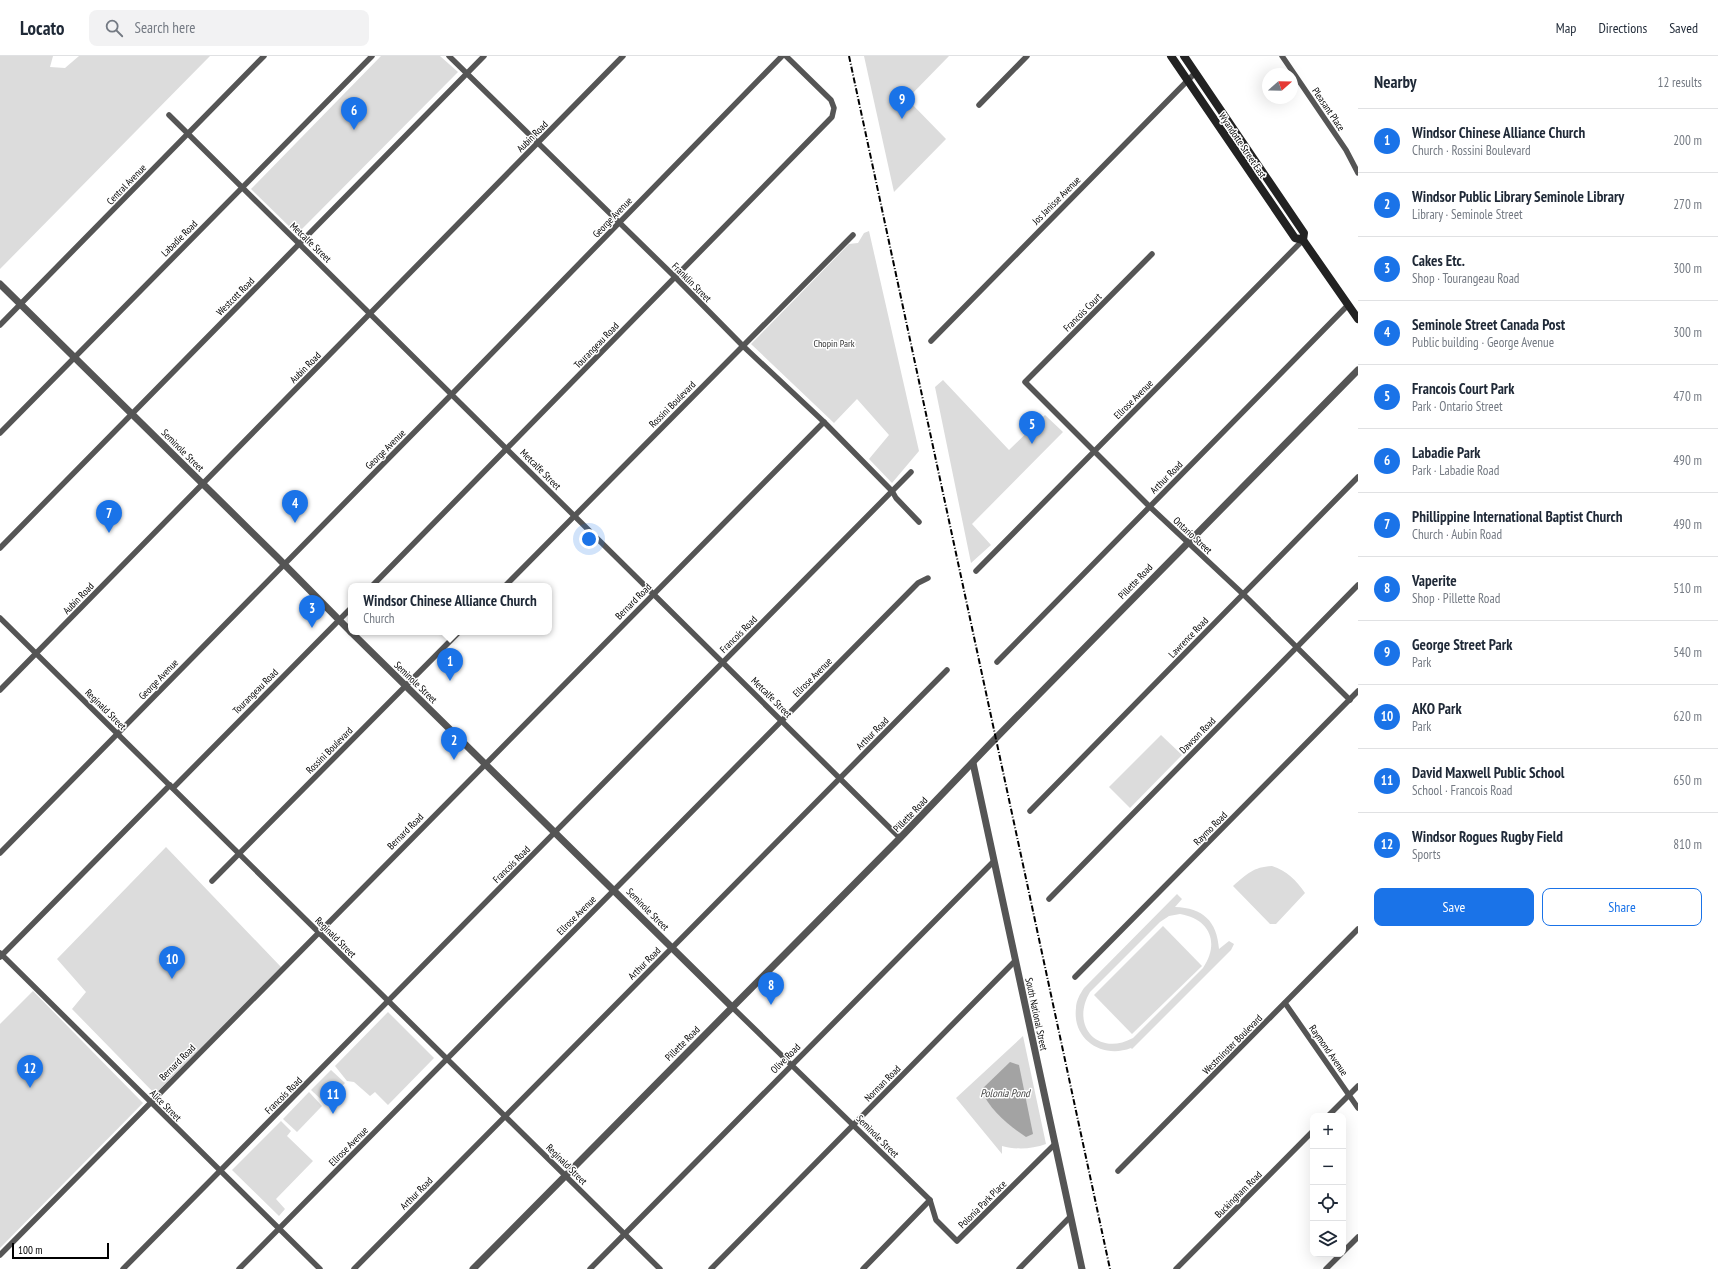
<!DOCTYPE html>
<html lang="en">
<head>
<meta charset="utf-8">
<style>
  :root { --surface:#fff; --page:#f2f2f3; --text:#1f2937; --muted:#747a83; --line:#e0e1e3; --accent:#1a73e8 }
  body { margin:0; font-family:"PT Sans Narrow",sans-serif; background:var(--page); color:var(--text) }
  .controls { position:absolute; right:12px; bottom:12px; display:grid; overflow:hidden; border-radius:8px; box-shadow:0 4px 16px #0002 }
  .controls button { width:36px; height:36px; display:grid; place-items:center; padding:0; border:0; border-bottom:1px solid var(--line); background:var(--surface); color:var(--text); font:20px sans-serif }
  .compass { position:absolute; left:1262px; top:12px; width:36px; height:36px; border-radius:50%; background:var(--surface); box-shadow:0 4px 16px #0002; rotate:70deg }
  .scale { position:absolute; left:12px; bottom:10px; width:97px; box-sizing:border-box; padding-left:4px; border:2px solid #000; border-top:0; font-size:11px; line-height:14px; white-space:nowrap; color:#000; -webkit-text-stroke:3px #fff; paint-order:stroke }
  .you { position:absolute; left:589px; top:483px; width:14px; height:14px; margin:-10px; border:3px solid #fff; border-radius:50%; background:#1a73e8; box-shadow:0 0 0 6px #1a73e833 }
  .badge { display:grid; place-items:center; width:26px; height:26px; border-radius:50%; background:var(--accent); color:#fff; font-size:13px; font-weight:700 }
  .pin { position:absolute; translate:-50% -33px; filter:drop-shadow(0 1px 2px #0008) }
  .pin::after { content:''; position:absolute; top:21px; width:14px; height:12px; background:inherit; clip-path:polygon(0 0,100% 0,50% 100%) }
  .popup { position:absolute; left:348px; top:527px; width:204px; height:52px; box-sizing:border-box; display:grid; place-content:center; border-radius:8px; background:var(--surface); filter:drop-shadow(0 1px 3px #0005); font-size:13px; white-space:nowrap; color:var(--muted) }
  .popup b { font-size:15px; color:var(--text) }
  .popup::after { content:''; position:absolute; left:50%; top:100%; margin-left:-8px; border:8px solid transparent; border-top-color:var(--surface) }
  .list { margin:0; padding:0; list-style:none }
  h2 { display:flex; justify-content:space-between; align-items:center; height:52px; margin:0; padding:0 16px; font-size:17px }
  h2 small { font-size:13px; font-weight:400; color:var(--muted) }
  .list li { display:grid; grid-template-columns:26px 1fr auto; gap:12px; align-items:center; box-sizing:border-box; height:64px; padding:0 16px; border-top:1px solid var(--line) }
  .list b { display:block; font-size:15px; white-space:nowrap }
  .list p { margin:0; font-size:13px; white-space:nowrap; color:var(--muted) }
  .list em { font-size:13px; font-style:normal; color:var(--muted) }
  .actions { display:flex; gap:8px; padding:12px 16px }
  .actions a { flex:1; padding:9px 0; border:1px solid var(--accent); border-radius:8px; text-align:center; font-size:14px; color:var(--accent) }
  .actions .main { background:var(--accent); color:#fff }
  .icon { flex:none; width:22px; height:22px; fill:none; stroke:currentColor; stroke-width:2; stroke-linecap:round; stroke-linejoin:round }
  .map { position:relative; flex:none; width:1358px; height:1213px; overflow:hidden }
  header { display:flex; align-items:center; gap:24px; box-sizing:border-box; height:56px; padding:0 20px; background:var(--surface); border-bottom:1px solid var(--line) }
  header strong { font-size:19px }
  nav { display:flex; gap:22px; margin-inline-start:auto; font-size:14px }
  .search { width:280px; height:36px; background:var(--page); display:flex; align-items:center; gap:10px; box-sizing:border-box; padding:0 14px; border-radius:8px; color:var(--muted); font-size:15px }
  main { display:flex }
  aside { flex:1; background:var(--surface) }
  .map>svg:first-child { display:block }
</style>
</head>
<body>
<header>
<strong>Locato</strong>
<div class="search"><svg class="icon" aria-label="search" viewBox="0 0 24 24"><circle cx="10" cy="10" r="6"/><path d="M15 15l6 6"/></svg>Search here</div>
<nav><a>Map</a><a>Directions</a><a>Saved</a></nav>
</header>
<main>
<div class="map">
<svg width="1358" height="1213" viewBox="0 0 1358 1213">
  <rect width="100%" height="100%" fill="#fff"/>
  <g fill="#dcdcdc" fill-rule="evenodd">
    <path d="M0 0H53L50 11 65 12 79 0H210L0 213Z"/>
    <path d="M381 0H440L458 16 297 178 251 133Z"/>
    <path d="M864 0H949L907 43 946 83 894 136Z"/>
    <path d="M869 175 919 395 892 427 869 403 889 379 857 343 834 367 751 288 849 188 858 187 864 177Z"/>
    <path d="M943 324 1009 394 1045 359 1063 376 972 468 991 489 971 507 935 331Z"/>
    <path d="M1161 679 1182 699 1130 752 1109 731Z"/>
    <path d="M166 791 281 911 155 1038 72 953 86 936 57 903Z"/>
    <path d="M1272 810C1287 815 1296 824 1305 837L1276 868H1270L1233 830C1247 818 1253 811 1272 810Z"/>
    <path d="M1177 838 1182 843 1175 851C1203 852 1217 865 1219 893L1229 885 1234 888 1231 894 1132 993 1131 992C1103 1003 1072 984 1076 952 1076 945 1080 938 1084 932ZM1180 858C1210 863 1220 887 1203 912L1133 982C1098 1001 1070 970 1090 936L1160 866 1169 860Z"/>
    <path d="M1163 870 1202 910 1132 978 1094 939Z"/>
    <path d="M33 935 143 1047 0 1192V968Z"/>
    <path d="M388 956 434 1002 388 1049 375 1036 370 1040 354 1026 347 1025 335 1010Z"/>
    <path d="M1023 980 1046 1088C1032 1093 1017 1094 1002 1090V1098L956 1042Z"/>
    <path d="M331 1014 345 1027 325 1047 311 1034Z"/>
    <path d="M309 1036 322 1050 297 1076 283 1063Z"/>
    <path d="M281 1065 291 1075 287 1080 313 1105 276 1143 285 1153 279 1160 232 1114Z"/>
  </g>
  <path fill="#a3a3a3" d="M1010 1006 1019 1009 1033 1078 1026 1081C1008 1069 990 1054 981 1034Z"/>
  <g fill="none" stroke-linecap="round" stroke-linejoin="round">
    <g stroke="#555" stroke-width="5.5">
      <path d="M449 0 675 221 743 290 824 366 892 435 896 442 919 466"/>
      <path d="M1282 0 1346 94 1358 117"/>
      <path d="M979 49 1027 0"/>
      <path d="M169 59 900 782"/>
      <path d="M1152 198 1025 326 1149 450 1243 538 1350 644"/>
      <path d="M0 269 264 0"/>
      <path d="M931 285 1195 17"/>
      <path d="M0 377 372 0"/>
      <path d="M0 492 484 0"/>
      <path d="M976 515 1303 184"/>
      <path d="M372 530 832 61 834 52 831 44 786 0"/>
      <path d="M505 530 853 179"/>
      <path d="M0 562 660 1213"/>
      <path d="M997 606 1348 249"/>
      <path d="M0 634 623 0"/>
      <path d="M173 732 351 552"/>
      <path d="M1030 755 1358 421"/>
      <path d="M0 797 452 338 782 0"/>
      <path d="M212 825 459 576"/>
      <path d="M1049 843 1358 529"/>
      <path d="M0 897 320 1213"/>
      <path d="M0 901 170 729"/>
      <path d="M1075 921 1358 635"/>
      <path d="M1285 947 1358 1052"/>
      <path d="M732 951 930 1144 936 1164 957 1185 1055 1088"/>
      <path d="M1328 1060 1358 1030"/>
      <path d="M1118 1115 1358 873"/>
      <path d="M1343 1196 1358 1181"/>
      <path d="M0 1199 824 366"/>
      <path d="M123 1213 911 416"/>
      <path d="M239 1213 918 527 928 522"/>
      <path d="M354 1213 947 614"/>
      <path d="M590 1213 994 805"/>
      <path d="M711 1213 1015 905"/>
      <path d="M863 1213 930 1144"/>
      <path d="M1019 1213 1070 1161"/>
      <path d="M1176 1213 1313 1075"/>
      <path d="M1326 1213 1341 1198"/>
    </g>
    <g stroke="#555" stroke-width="7">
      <path d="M0 228 277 501 351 576"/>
      <path d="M351 576 732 951"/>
      <path d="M973 707 1082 1213"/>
      <path d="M473 1213 900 782 993 685 1358 314"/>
    </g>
    <g stroke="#222" stroke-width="8">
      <path d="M1171 0 1295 182 1303 184 1358 263"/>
      <path d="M1184 0 1304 177 1303 184"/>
    </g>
    <path stroke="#000" stroke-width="2" stroke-dasharray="6 2 1 2" stroke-linecap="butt" d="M849 0 1110 1213"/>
  </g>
  <g text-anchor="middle" stroke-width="3" stroke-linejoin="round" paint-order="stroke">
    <g font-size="10" fill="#000" stroke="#fff">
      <text transform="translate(1329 53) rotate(56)" y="4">Pleasant Place</text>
      <text transform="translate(532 80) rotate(-45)" y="4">Aubin Road</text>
      <text transform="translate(1243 89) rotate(56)" y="4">Wyandotte Street East</text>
      <text transform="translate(126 128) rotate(-46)" y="4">Central Avenue</text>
      <text transform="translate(1056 144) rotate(-45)" y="4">Jos Janisse Avenue</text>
      <text transform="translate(612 161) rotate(-46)" y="4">George Avenue</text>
      <text transform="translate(179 182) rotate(-45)" y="4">Labadie Road</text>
      <text transform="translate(311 186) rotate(44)" y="4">Metcalfe Street</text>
      <text transform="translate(692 226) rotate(45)" y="4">Franklin Street</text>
      <text transform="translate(235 240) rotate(-45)" y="4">Westcott Road</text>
      <text transform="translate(1082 256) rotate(-45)" y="4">Francois Court</text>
      <text transform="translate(596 289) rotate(-46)" y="4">Tourangeau Road</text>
      <text transform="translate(305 311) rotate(-45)" y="4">Aubin Road</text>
      <text transform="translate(1133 343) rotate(-45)" y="4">Ellrose Avenue</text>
      <text transform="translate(672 348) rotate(-45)" y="4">Rossini Boulevard</text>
      <text transform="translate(385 393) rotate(-45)" y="4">George Avenue</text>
      <text transform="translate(183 394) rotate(45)" y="4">Seminole Street</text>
      <text transform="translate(541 413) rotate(45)" y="4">Metcalfe Street</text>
      <text transform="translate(1166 421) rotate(-45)" y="4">Arthur Road</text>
      <text transform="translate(1193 479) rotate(43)" y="4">Ontario Street</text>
      <text transform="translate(1135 525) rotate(-46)" y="4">Pillette Road</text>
      <text transform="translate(78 542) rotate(-46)" y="4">Aubin Road</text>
      <text transform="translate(633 545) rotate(-45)" y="4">Bernard Road</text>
      <text transform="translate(738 578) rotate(-45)" y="4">Francois Road</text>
      <text transform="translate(1188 581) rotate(-46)" y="4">Lawrence Road</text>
      <text transform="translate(812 621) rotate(-45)" y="4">Ellrose Avenue</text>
      <text transform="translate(158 623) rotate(-46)" y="4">George Avenue</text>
      <text transform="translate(416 626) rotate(44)" y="4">Seminole Street</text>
      <text transform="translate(255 635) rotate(-45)" y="4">Tourangeau Road</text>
      <text transform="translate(772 641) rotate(45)" y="4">Metcalfe Street</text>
      <text transform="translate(106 653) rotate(45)" y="4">Reginald Street</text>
      <text transform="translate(872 677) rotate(-45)" y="4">Arthur Road</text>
      <text transform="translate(1197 679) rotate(-45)" y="4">Dawson Road</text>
      <text transform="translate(329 694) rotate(-45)" y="4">Rossini Boulevard</text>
      <text transform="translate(910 758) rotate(-46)" y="4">Pillette Road</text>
      <text transform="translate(1210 772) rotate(-45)" y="4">Raymo Road</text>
      <text transform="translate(405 775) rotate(-45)" y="4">Bernard Road</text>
      <text transform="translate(511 808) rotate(-45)" y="4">Francois Road</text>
      <text transform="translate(648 853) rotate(45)" y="4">Seminole Street</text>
      <text transform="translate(576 859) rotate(-45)" y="4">Ellrose Avenue</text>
      <text transform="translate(336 881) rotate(45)" y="4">Reginald Street</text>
      <text transform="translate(644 907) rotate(-45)" y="4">Arthur Road</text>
      <text transform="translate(1037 958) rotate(78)" y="4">South National Street</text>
      <text transform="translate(682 987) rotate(-45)" y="4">Pillette Road</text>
      <text transform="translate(1232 988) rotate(-45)" y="4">Westminster Boulevard</text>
      <text transform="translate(1329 994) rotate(55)" y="4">Raymond Avenue</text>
      <text transform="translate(785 1002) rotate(-45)" y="4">Olive Road</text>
      <text transform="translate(177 1006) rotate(-45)" y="4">Bernard Road</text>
      <text transform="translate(882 1027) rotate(-45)" y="4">Norman Road</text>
      <text transform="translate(283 1039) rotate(-45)" y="4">Francois Road</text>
      <text transform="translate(166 1049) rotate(45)" y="4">Alice Street</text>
      <text transform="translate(878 1080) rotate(45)" y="4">Seminole Street</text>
      <text transform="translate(348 1090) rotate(-45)" y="4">Ellrose Avenue</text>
      <text transform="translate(567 1108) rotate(45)" y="4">Reginald Street</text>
      <text transform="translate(416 1137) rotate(-45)" y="4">Arthur Road</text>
      <text transform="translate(1238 1138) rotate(-45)" y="4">Buckingham Road</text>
      <text transform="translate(982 1148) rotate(-45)" y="4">Polonia Park Place</text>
    </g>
    <g font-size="10" fill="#333" stroke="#fff">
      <text x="834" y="291">Chopin Park</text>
    </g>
    <g font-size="11" font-style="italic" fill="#444" stroke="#fff">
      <text x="1005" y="1041">Polonia Pond</text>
    </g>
  </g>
</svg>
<div class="controls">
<button>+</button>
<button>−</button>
<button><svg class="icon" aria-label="locate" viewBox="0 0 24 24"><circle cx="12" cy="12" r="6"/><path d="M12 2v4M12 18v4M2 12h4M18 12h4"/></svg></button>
<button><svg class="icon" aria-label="layers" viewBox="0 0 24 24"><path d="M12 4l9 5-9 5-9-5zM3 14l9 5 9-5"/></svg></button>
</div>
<svg class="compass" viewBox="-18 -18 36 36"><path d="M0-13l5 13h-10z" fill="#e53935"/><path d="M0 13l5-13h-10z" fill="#747a83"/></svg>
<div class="scale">100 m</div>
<div class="you"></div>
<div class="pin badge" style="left:450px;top:625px">1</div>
<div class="popup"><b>Windsor Chinese Alliance Church</b>Church</div>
<div class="pin badge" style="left:454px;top:704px">2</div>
<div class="pin badge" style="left:312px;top:572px">3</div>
<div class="pin badge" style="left:295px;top:467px">4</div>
<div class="pin badge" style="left:1032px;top:388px">5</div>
<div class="pin badge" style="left:354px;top:74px">6</div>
<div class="pin badge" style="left:109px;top:477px">7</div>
<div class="pin badge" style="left:771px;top:949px">8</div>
<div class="pin badge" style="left:902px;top:63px">9</div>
<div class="pin badge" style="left:172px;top:923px">10</div>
<div class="pin badge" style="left:333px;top:1058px">11</div>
<div class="pin badge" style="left:30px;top:1032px">12</div>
</div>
<aside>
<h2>Nearby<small>12 results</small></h2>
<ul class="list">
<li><span class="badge">1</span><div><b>Windsor Chinese Alliance Church</b><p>Church · Rossini Boulevard</p></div><em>200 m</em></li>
<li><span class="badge">2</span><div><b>Windsor Public Library Seminole Library</b><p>Library · Seminole Street</p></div><em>270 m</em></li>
<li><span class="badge">3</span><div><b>Cakes Etc.</b><p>Shop · Tourangeau Road</p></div><em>300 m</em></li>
<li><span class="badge">4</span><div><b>Seminole Street Canada Post</b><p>Public building · George Avenue</p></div><em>300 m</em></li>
<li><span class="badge">5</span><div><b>Francois Court Park</b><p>Park · Ontario Street</p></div><em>470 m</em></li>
<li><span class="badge">6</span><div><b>Labadie Park</b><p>Park · Labadie Road</p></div><em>490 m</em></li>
<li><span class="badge">7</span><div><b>Phillippine International Baptist Church</b><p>Church · Aubin Road</p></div><em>490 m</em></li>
<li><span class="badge">8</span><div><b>Vaperite</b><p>Shop · Pillette Road</p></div><em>510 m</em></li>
<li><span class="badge">9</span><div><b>George Street Park</b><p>Park</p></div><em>540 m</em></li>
<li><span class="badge">10</span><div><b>AKO Park</b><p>Park</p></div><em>620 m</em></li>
<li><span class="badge">11</span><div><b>David Maxwell Public School</b><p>School · Francois Road</p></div><em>650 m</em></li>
<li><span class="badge">12</span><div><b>Windsor Rogues Rugby Field</b><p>Sports</p></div><em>810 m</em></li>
</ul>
<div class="actions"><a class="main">Save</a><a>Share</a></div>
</aside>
</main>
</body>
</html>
